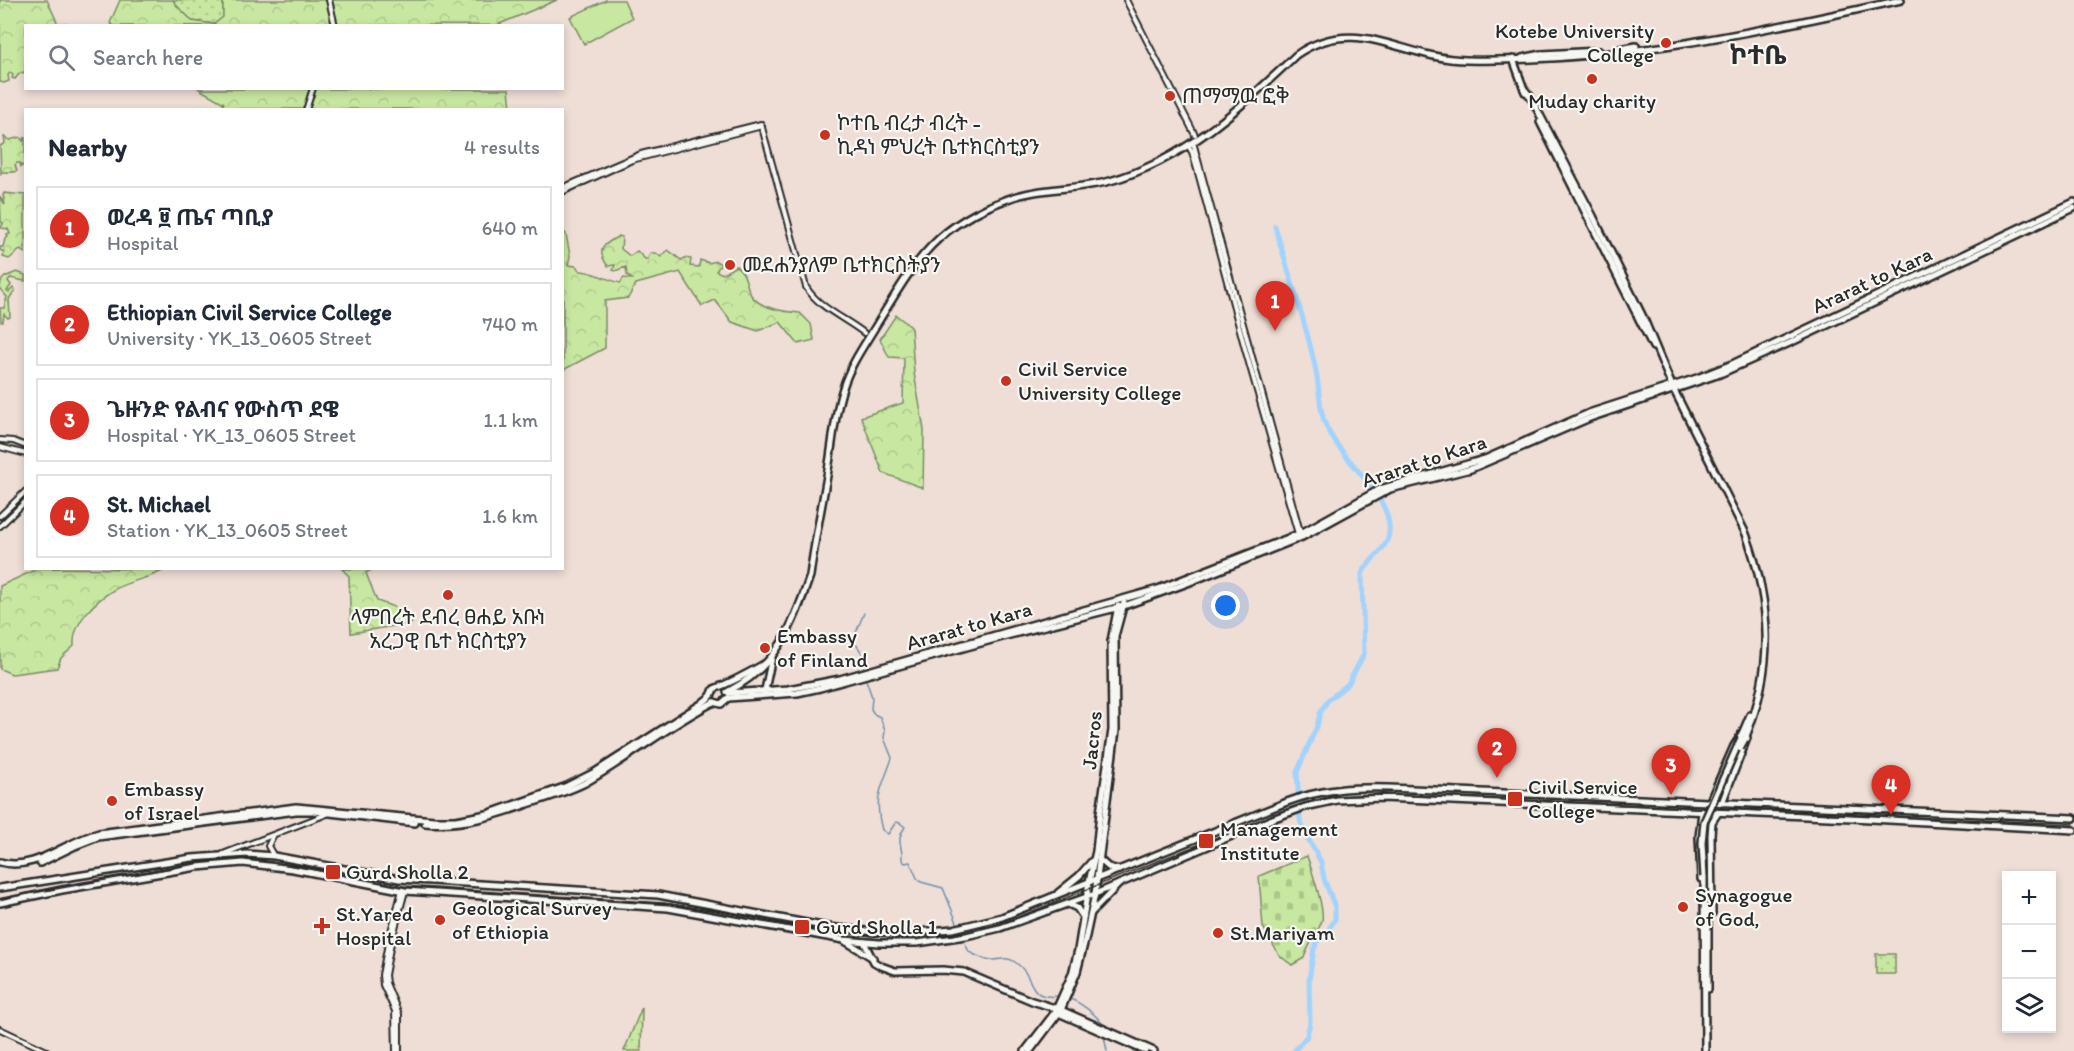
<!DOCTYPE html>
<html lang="en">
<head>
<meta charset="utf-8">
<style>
  :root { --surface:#fff; --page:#f2f2f3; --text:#1f2937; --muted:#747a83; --line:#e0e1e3; --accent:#d93025 }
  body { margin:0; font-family:Itim,"Noto Sans Ethiopic",sans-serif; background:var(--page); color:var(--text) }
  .controls { position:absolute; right:18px; bottom:18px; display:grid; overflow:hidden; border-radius:0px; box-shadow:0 3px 9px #0003 }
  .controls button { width:54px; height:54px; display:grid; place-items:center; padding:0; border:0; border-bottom:2px solid var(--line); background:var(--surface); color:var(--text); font:30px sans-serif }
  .you { position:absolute; left:1226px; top:606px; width:21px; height:21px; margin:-15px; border:4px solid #fff; border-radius:50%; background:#1a73e8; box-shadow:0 0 0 9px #1a73e833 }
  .badge { display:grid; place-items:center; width:39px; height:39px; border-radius:50%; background:var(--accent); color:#fff; font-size:20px; font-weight:700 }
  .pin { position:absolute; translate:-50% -50px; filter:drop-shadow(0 2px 3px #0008) }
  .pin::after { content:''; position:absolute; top:32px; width:21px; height:18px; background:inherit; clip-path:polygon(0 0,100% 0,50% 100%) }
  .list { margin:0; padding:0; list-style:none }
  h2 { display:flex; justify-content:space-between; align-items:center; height:78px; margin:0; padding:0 24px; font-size:26px }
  h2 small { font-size:20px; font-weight:400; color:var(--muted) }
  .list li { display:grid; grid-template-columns:39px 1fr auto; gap:18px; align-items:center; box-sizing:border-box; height:84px; margin:0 12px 12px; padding:0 12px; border:2px solid var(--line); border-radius:0px }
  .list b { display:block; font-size:22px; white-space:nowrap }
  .list p { margin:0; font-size:20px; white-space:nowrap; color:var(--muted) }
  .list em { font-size:20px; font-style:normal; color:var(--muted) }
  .icon { flex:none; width:33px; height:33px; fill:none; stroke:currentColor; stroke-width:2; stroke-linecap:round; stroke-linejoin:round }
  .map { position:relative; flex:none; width:2074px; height:1051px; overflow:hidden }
  .search { position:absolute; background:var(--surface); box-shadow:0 3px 9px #0003; left:24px; top:24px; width:540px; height:66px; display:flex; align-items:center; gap:15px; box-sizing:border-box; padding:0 21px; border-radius:0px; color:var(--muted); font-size:22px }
  .panel { position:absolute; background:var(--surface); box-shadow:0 3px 9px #0003; left:24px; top:108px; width:540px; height:462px; border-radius:0px }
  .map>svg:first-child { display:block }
</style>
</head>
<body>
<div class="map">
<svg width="2074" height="1051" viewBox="0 0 2074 1051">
  <defs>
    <pattern id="grass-dots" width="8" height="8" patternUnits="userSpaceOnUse" patternTransform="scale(1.5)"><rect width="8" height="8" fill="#c8e8a1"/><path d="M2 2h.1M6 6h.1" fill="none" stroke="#acc78b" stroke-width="1.8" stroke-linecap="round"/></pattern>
    <pattern id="forest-crowns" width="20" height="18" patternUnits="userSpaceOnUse" patternTransform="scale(1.5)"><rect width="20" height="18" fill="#c8e8a1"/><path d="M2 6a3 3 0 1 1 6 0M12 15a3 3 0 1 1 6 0" fill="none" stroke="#acc78b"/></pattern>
    <pattern id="cemetery-stones" width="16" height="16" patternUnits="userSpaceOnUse" patternTransform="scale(1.5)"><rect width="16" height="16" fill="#c8e8a1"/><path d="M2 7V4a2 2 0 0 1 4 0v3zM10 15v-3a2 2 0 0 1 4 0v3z" fill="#acc78b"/></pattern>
  </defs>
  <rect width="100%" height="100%" fill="#eeded5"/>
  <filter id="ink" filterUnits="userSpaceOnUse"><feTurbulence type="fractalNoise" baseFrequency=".0167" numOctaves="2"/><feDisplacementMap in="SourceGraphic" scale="12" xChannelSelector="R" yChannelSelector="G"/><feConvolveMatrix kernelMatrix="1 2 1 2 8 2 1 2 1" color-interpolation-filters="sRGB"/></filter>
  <g filter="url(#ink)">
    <g fill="url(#grass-dots)" stroke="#7a8a66" stroke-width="1.5">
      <path d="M173 0H226L223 1V17L215 24 192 21C186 13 177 9 173 0Z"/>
      <rect x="1876" y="954" width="19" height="20"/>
      <path d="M642 1007 641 1051H624Z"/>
    </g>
    <g fill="url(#forest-crowns)" stroke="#7a8a66" stroke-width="1.5">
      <path d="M0 0H47L58 24 66 23 67 25 26 26 25 72 19 74 15 79 12 78 13 75 10 73 8 75 9 81 4 83 0 82Z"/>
      <path d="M120 0H173C177 9 186 13 192 21L214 24 223 17V1L226 0H557L497 25 113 26 110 23Z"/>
      <path d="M199 89H509L511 109H221L224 103Z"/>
      <path d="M4 137 10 140 20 137 23 141 25 137V163L21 167 20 163H17L15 165 17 171C13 173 6 172 1 172V175L0 146 5 143Z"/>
      <path d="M4 193 25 195V253L20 250 9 259 3 257 4 252 0 250V247H3L5 239 8 237 7 234H10L8 229 1 228 3 223 1 222 0 196 5 205 3 195Z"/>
      <path d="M563 231 566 234 570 256 568 265 576 266 580 271C589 270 610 281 621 283L623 278 632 279 627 275 626 267 615 271 613 270 615 265 608 266C595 249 604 244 619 236L622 237 621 249 630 256 637 251 645 259H648L650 253H656L661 257 668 250 681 260 685 258 691 259 690 266 699 267 700 260 709 263 716 261 721 264 716 271 723 274 736 266C747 273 745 284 751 295 759 308 785 312 800 313L811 324 814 340 798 344 780 322 758 331 732 322 715 300 702 306 680 272 636 284 628 298 605 301V348L563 370Z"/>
      <path d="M17 272 25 275V281L10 278 8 281 11 285 7 291 9 292 13 288 15 290 9 299 10 317 8 318 4 314 3 322H1L0 308H4L7 297 0 289C0 276 7 276 17 272Z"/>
      <path d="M896 315 911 327 914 373 924 430 923 488 883 473 861 417 903 403 904 358 889 357 880 339Z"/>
      <path d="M37 569V568L166 569C151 578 132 580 117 588 97 599 72 622 74 646L61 658 57 668 12 674 0 669V586Z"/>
      <path d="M342 569H373L366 573 377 601 394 607 412 623 351 633 349 576Z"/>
    </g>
    <path fill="url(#cemetery-stones)" stroke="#7a8a66" stroke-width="1.5" d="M1307 856C1311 869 1325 908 1322 920 1318 934 1308 944 1304 958L1292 965 1279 955 1263 927 1259 876Z"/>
    <path fill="#c8e8a1" stroke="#7a8a66" stroke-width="1.5" d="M606 0H624L632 18 584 44 570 17Z"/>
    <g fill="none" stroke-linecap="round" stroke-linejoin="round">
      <g stroke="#7290aa" stroke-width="1.5">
        <path d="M863 669 862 653 853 640 864 613"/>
        <path d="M865 677 872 697 871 709 874 714 880 717 885 731 884 738 892 758C882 789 873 795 882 830L888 834 896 822 900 823 905 827C895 842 903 844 902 860L905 863 910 862 917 878 921 882 943 888 958 925"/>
        <path d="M963 938 969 952C975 955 981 958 987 960 997 962 1005 955 1015 962 1038 978 1024 1000 1060 996"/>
        <path d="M1067 998C1079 1001 1097 1015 1103 1025"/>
        <path d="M1104 1036 1107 1051"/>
      </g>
      <path stroke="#a1d3fe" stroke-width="5" d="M1275 226C1286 266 1300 305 1310 345 1313 358 1317 372 1318 385 1320 397 1320 409 1324 421 1337 457 1384 487 1389 524 1392 549 1371 555 1362 574L1364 654 1348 684 1328 700 1320 713 1317 726 1297 772 1300 820 1305 833 1321 862 1324 879 1335 907V919L1329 929 1318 941 1314 949 1309 980 1310 1022 1307 1036 1294 1051"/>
      <g stroke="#2b2b2b" stroke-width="8">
        <g id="secondary">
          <path d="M329 0 335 26"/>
          <path d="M1126 0 1195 135"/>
          <path d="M306 110 313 88"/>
          <path d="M1193 142 1301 535"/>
          <path d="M1188 145 1192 152 1200 180 1245 349 1298 534"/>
          <path d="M562 188 641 154 761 124 806 287C819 308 845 318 864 333"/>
          <path d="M562 192 632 160 762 126"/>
          <path d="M0 440 13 441 26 446"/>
          <path d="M0 447 26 454"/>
          <path d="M0 516 26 491"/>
          <path d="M0 526 26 501"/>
          <path d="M273 836 268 846 273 855"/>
          <path d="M223 854 327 814"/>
          <path d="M0 1029 47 1051"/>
          <path d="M396 1051 395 1011 383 985 382 975 388 943 402 890"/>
          <path d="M399 1051V1014L386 983 385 975 391 943 405 891"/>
        </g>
      </g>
      <g stroke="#2b2b2b" stroke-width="10">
        <g id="primary">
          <path d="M1620 49 1636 46"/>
          <path d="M1522 58 1542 54 1599 51"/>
          <path d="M1513 59 1525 92"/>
          <path d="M1524 89 1530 96 1593 216 1644 319 1672 386 1746 534C1772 606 1774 668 1745 739"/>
          <path d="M1540 122 1653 347"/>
          <path d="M765 690 772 657"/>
          <path d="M727 692C777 667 793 626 810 576 815 538 823 501 829 464 833 439 835 412 843 388 850 365 865 344 877 324 915 262 935 225 1008 199 1040 187 1077 190 1110 181 1185 160 1242 107 1296 55 1357 13 1402 59 1466 60 1613 63 1758 32 1901 0"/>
          <path d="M729 693 788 689 840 679 1158 589 1301 533 1380 489 1485 459 1589 413 1697 378 1730 365 2074 202"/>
          <path d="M728 698 797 693 820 688 1006 636 1124 606 1185 584 1302 537 1390 489 1471 469 1590 418 1720 374 1794 341 2074 208"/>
          <path d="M714 702 721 704 728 698"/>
          <path d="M1742 734 1750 715"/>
          <path d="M1709 803 1734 746 1743 732"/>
          <path d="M1722 803 1747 738"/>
          <path d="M425 823C462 826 494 816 528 804 547 798 567 792 585 783 629 758 669 725 714 702"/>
          <path d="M1099 859 1108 867 1119 870"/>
          <path d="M0 862C36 872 65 841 99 833L296 807 434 820H456L487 814 567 786 595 772 701 704 711 696 714 689C732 682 747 674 764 664"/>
          <path d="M40 863 75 846 98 837 296 811H313L415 823"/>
          <path d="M1704 877 1705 1051"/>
          <path d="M1701 879 1699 837 1702 812"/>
          <path d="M0 888 192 858 247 854 274 856 399 879 658 895 828 927 875 932 905 933 953 929 1002 917 1287 802C1321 789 1354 787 1389 788L2074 818"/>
          <path d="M1058 893 1079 876 1092 861"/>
          <path d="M0 903 62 890 197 867 243 863 293 869 405 891 668 908 844 940 879 943H917L966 936 1000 928 1095 894 1272 819 1305 807 1337 800 1382 798 1852 818 2074 830"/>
          <path d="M1068 904 1077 908 1083 917"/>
          <path d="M1092 912 1119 884"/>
          <path d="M1712 913 1711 835 1712 822 1718 813"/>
          <path d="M845 941 873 958"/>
          <path d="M864 942 874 962 881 966 895 971 943 970 964 972 1032 1001 1061 1010 1154 1051"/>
          <path d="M1708 989V909"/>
          <path d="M1056 1012 1145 1051"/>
          <path d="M1025 1051 1055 1012 1072 974 1078 950 1089 882 1096 851 1100 813 1112 730 1111 641 1118 606"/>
          <path d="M1030 1051 1061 1010 1077 972 1086 936 1095 894 1116 730 1115 636 1124 603"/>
        </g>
      </g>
      <use href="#secondary" stroke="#f6f6f2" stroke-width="4"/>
      <use href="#primary" stroke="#f6f6f2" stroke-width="5"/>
      <path stroke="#2b2b2b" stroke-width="1.5" d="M0 899 205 862 237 859 260 860 403 886 663 903 717 911 848 936 879 939H912L953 935 1006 922 1290 808 1331 796 1396 795 2074 824"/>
      <g stroke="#2b2b2b" stroke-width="10" stroke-linecap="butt">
        <g id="primary-bridge">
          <path d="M1740 748 1745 739"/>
          <path d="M1704 877 1702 843 1704 822 1741 738"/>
        </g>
      </g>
      <use href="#primary-bridge" stroke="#f6f6f2" stroke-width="5"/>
    </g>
  </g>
  <g fill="#c8321e" stroke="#f6f6f2" stroke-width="2">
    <circle cx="1666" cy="43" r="6"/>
    <circle cx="1592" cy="79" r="6"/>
    <circle cx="1170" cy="96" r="6"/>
    <circle cx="825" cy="135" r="6"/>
    <circle cx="730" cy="265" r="6"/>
    <circle cx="1006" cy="381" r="6"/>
    <circle cx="448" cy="595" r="6"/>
    <circle cx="765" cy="648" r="6"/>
    <rect x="1507" y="791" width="16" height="16" rx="3"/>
    <circle cx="112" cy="801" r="6"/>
    <rect x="1198" y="833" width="16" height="16" rx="3"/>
    <rect x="325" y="864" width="16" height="16" rx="3"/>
    <circle cx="1683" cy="907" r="6"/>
    <circle cx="440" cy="920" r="6"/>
    <path d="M319 917h6v6h6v6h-6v6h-6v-6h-6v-6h6z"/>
    <rect x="794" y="919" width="16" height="16" rx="3"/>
    <circle cx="1218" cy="933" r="6"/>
  </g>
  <g text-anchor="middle" stroke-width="4.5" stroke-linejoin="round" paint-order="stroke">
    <g font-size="21" fill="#2b2b2b" stroke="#f6f6f2" text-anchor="start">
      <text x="1654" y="38" text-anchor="end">Kotebe University<tspan x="1654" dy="24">College</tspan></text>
      <text x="1182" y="103">ጠማማዉ ፎቅ</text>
      <text x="1592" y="108" text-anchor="middle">Muday charity</text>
      <text x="837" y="130">ኮተቤ ብረታ ብረት -<tspan x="837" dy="24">ኪዳነ ምህረት ቤተክርስቲያን</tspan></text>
      <text x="742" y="272">መደሐንያለም ቤተክርስትያን</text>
      <text x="1018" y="376">Civil Service<tspan x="1018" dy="24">University College</tspan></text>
      <text x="448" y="624" text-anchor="middle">ላምበረት ደብረ ፀሐይ አቡነ<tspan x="448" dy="24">አረጋዊ ቤተ ክርስቲያን</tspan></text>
      <text x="777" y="643">Embassy<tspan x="777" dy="24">of Finland</tspan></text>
      <text x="1528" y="794">Civil Service<tspan x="1528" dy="24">College</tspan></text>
      <text x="124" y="796">Embassy<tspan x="124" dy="24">of Israel</tspan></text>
      <text x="1220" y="836">Management<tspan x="1220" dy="24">Institute</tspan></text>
      <text x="346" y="879">Gurd Sholla 2</text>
      <text x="1695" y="902">Synagogue<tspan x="1695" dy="24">of God,</tspan></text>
      <text x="452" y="915">Geological Survey<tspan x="452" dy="24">of Ethiopia</tspan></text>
      <text x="336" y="921">St.Yared<tspan x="336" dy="24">Hospital</tspan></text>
      <text x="816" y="934">Gurd Sholla 1</text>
      <text x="1230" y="940">St.Mariyam</text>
    </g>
    <g font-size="21" fill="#2b2b2b" stroke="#f6f6f2">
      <text transform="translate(1872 280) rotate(-25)" y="7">Ararat to Kara</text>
      <text transform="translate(1424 461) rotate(-18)" y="7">Ararat to Kara</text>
      <text transform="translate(969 626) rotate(-16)" y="7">Ararat to Kara</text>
      <text transform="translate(1092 740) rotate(-84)" y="7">Jacros</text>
    </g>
    <g font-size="27" font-weight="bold" fill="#2b2b2b" stroke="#f6f6f2">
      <text x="1758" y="64">ኮተቤ</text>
    </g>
  </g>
</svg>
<div class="controls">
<button>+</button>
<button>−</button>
<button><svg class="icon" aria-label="layers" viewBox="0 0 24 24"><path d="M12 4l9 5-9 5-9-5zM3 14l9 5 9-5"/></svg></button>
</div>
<div class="you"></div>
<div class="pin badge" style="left:1275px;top:331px">1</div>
<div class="pin badge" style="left:1497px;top:778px">2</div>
<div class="pin badge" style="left:1671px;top:795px">3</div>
<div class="pin badge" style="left:1891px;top:815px">4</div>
<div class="search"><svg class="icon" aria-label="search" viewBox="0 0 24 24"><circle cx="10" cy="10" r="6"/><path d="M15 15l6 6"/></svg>Search here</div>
<section class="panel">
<h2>Nearby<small>4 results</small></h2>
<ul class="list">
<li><span class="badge">1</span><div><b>ወረዳ ፱ ጤና ጣቢያ</b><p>Hospital</p></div><em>640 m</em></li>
<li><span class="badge">2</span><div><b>Ethiopian Civil Service College</b><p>University · YK_13_0605 Street</p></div><em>740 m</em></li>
<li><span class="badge">3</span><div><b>ጌዙንድ የልብና የውስጥ ደዌ</b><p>Hospital · YK_13_0605 Street</p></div><em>1.1 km</em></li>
<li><span class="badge">4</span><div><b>St. Michael</b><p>Station · YK_13_0605 Street</p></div><em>1.6 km</em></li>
</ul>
</section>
</div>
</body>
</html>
